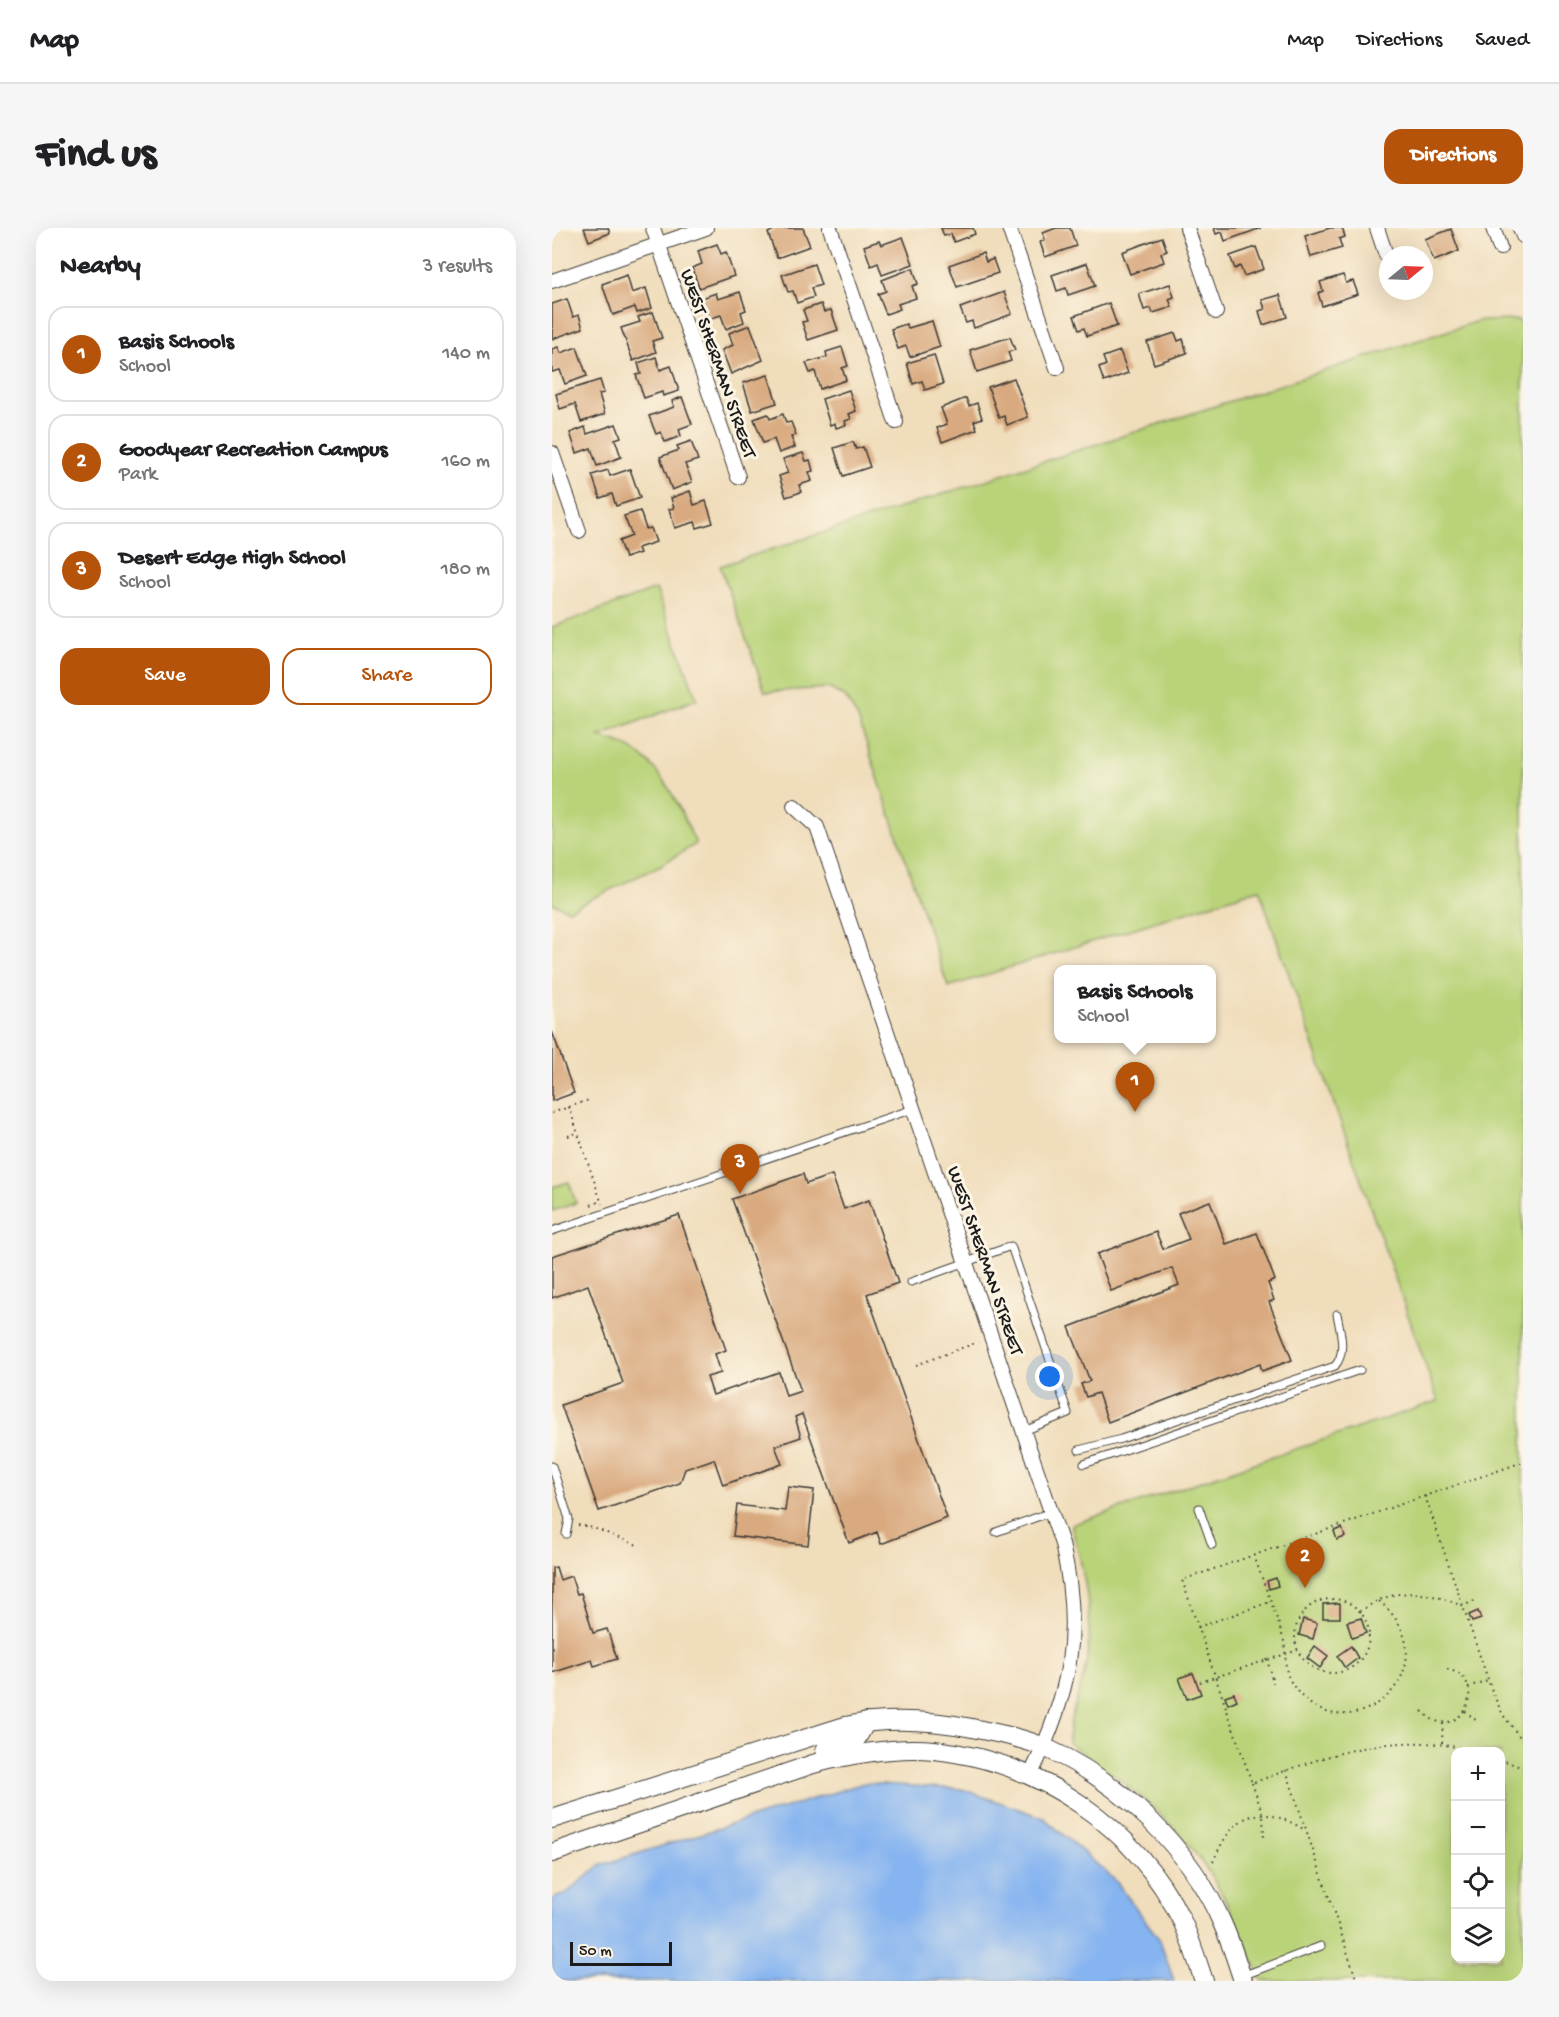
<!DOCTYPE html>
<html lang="en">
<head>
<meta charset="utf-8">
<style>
  :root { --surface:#fff; --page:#f6f6f6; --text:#202124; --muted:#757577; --line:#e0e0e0; --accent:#b45309 }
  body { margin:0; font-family:"Gochi Hand",sans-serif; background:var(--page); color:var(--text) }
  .controls { position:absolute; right:18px; bottom:18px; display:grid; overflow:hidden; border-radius:12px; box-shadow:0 6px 24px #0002 }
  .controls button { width:54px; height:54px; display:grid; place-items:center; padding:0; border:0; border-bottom:2px solid var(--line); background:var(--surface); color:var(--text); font:30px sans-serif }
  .compass { position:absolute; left:827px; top:18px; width:54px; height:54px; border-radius:50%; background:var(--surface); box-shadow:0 6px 24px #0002; rotate:71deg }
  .scale { position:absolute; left:18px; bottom:15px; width:102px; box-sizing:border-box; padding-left:6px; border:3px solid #1c1c1c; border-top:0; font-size:16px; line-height:21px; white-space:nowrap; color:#1c1c1c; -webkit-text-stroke:4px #fcf5e5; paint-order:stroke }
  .you { position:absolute; left:498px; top:1149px; width:21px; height:21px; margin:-15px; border:4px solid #fff; border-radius:50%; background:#1a73e8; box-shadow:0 0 0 9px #1a73e833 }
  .badge { display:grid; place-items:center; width:39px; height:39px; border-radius:50%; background:var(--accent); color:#fff; font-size:20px; font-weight:700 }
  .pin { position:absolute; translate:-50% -50px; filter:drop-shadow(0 2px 3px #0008) }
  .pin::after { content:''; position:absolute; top:32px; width:21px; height:18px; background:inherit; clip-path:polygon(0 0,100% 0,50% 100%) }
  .popup { position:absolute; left:502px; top:737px; width:162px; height:78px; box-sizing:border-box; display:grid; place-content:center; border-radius:12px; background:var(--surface); filter:drop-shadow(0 2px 4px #0005); font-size:20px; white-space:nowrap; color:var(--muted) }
  .popup b { font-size:22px; color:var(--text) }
  .popup::after { content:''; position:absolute; left:50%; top:100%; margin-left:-12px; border:12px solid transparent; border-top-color:var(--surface) }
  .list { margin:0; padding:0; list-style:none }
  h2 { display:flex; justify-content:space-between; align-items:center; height:78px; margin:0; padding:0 24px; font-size:26px }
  h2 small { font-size:20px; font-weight:400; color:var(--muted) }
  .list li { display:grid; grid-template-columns:39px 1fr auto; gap:18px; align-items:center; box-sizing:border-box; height:96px; margin:0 12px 12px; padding:0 12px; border:2px solid var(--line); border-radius:18px }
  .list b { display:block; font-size:22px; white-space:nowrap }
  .list p { margin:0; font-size:20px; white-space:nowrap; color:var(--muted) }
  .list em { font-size:20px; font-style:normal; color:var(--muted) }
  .actions { display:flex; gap:12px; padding:18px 24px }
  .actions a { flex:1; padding:14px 0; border:2px solid var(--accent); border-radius:18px; text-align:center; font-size:21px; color:var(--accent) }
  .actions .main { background:var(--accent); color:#fff }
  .icon { flex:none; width:33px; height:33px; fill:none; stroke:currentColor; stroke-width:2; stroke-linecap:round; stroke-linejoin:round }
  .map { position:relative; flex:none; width:971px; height:1753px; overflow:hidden; border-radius:18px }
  header { display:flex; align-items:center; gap:36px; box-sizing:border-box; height:84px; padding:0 30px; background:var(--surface); border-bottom:2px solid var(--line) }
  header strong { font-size:28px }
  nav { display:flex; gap:33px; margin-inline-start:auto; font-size:21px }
  .intro { display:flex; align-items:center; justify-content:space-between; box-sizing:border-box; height:144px; padding:0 36px }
  h1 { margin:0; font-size:42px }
  .button { padding:15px 27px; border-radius:18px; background:var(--accent); color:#fff; font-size:21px; font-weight:700 }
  main { display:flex; gap:36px; padding:0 36px }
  aside { flex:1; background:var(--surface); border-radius:18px; box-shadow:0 6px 24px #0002 }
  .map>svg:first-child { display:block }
</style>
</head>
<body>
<header>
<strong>Map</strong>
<nav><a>Map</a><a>Directions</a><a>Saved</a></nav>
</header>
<div class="intro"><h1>Find us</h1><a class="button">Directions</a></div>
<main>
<aside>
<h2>Nearby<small>3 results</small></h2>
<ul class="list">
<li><span class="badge">1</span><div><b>Basis Schools</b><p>School</p></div><em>140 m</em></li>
<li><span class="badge">2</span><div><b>Goodyear Recreation Campus</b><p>Park</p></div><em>160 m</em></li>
<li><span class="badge">3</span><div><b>Desert Edge High School</b><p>School</p></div><em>180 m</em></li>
</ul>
<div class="actions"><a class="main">Save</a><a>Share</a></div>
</aside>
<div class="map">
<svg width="971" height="1753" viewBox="0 0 971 1753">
  <rect width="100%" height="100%" fill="#fcf5e5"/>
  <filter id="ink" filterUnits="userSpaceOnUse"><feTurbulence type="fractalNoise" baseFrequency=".0167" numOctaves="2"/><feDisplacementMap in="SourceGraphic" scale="12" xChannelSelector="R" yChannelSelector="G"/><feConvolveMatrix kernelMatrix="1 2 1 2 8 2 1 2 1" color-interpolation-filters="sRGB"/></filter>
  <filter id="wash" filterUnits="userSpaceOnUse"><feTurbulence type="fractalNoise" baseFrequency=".008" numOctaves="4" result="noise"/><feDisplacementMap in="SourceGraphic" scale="24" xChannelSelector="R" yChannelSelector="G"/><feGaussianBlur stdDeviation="1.35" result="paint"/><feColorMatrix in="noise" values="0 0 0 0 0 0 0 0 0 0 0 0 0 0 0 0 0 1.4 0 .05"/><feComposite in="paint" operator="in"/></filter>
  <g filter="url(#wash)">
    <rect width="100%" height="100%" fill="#f0ddbb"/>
    <g fill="#b9d379" stroke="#6a784a" stroke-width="1.5" fill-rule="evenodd">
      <path d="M967 92 971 103V1753H710C694 1717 680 1679 658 1646 621 1589 573 1554 518 1516 511 1504 530 1459 533 1442 543 1391 533 1345 519 1297L886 1173 707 661 396 759 306 490 293 469 276 460 213 464 168 338 926 93ZM903 1524H948V1730H903Z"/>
      <path d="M104 361 145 471 46 509C104 519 122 568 144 616L107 638 17 682 0 675V399Z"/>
      <path d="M17 954 24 975 0 983V959Z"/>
    </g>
    <path fill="#85b4f0" stroke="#506886" stroke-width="1.5" d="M312 1555 410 1561 492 1590 563 1652 608 1712 622 1753H0V1671L13 1666 49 1637Z"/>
    <g id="blocks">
      <g fill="#d9aa80">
        <path d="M32 0H56L58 5 37 13Z"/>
        <path d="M225 0H251L258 18 225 30 216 5Z"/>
        <path d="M389 0H421L423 6 402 14 399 6 392 8Z"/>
        <path d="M504 0H518L524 18 493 29 488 14 493 12 491 5Z"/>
        <path d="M662 0H709L673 13 670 4 664 6Z"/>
        <path d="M778 0H790L793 9 787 11 790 20 759 29 753 8Z"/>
        <path d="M899 1 907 23 882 33 873 11Z"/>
        <path d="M351 9 361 36 330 47 326 35 319 38 312 18 327 13 329 17Z"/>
        <path d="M610 9 615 23 609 25 612 34 578 46 570 24Z"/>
        <path d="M165 16 169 26 174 24 182 48 147 60 140 40 150 36 146 23Z"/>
        <path d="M704 19 712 41 692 48 688 38 683 41 678 28Z"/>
        <path d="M431 25 434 34 441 31 446 45 405 59 397 37Z"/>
        <path d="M535 35 543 58 516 67 514 60 505 63 500 47Z"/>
        <path d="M262 36 269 57 259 60 262 69 245 75 241 63 236 64 230 47Z"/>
        <path d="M361 40 366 56 360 58 364 70 346 76 348 81 334 86 326 66 334 63 330 52Z"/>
        <path d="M75 47 80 65 94 60 100 80 85 85 83 79 61 87 50 56Z"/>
        <path d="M791 47 794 55 801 53 806 66 770 78 766 65 771 63 768 54Z"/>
        <path d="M618 56 622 69 617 71 620 79 601 85 599 80 592 82 587 66Z"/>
        <path d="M188 64 194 82 189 84 192 94 174 101 169 87 157 91 150 70 164 65 166 71Z"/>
        <path d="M452 64 460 86 422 100 420 93 414 95 408 80Z"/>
        <path d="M728 67 735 89 711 97 707 83 713 81 710 72Z"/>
        <path d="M15 71 21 89 27 87 31 100 0 111V76Z"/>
        <path d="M557 75 565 98 535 108 532 100 527 102 522 88Z"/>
        <path d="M269 76 272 84 279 82 286 102 256 112 250 94 255 93 251 82Z"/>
        <path d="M101 84 110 110 100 113 104 124 81 133 69 100 88 94 86 89Z"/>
        <path d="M380 93 388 119 358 129 354 118 346 121 339 101 354 96 356 100Z"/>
        <path d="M198 97 211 132 179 146 170 122 181 117 177 105Z"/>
        <path d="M623 105 626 113 631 111 635 125 602 136 595 114Z"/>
        <path d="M458 109 463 122 456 124 459 133 425 144 418 122Z"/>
        <path d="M6 119 9 125 25 119 35 148 13 156 8 142 0 144V121Z"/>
        <path d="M290 119 296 138 290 140 294 152 268 161 263 143 258 145 254 135 275 129 274 124Z"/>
        <path d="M568 123 576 145 552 154 547 140 554 137 551 129Z"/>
        <path d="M382 127 391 156 373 162 370 153 361 156 355 135Z"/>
        <path d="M104 129 108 142 119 138 127 163 111 168 110 164 92 170 84 147 89 146 86 135Z"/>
        <path d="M216 147 225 175 200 183 191 155Z"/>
        <path d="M462 150 476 189 455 197 452 188 447 190 436 159Z"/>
        <path d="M48 152 52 165 47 166 53 186 29 194 23 176 8 181 4 166Z"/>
        <path d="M297 162 304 183 297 186 299 191 293 193 294 197 284 200 283 195 278 197 270 171Z"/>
        <path d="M130 169 140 196 127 201 129 208 113 214 109 204 104 206 97 188 122 179 120 173Z"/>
        <path d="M414 170 417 178 425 175 430 190 422 193 425 201 390 214 385 200 395 196 389 180Z"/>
        <path d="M216 186 218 191 231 186 234 195 239 194 244 207 239 209 243 219 227 225 222 211 211 215 202 191Z"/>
        <path d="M64 196 69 209 63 211 69 229 45 238 39 220 25 225 18 205 33 199 35 206Z"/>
        <path d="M139 213 146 232 133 236 140 254 120 262 108 229 127 222 125 218Z"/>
        <path d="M301 214 304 221 311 219 318 239 291 248 282 220Z"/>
        <path d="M251 225 254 233 258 232 261 243 257 244 260 253 247 257 249 264 234 269 227 248 236 245 231 231Z"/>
        <path d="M78 241 88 270 64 278 60 266 48 270 40 247 56 242 58 248Z"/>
        <path d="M138 263 142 277 154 273 161 295 145 300 143 294 123 300 117 281 122 280 119 270Z"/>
        <path d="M88 283 94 301 99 300 104 314 86 320 88 325 73 330 67 313 80 308 72 288Z"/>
        <path d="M0 803 22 865 0 873Z"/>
        <path d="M251 946 254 956 280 947 292 981 317 972 346 1055 315 1066 395 1290 329 1316 325 1304 297 1315 250 1186 243 1189 249 1209 223 1218 230 1236 171 1257 162 1231 133 1241 128 1255 47 1283 9 1177 71 1155 36 1057 0 1070V1028L127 987 174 1122 163 1126 169 1145 155 1149 161 1167 227 1144 234 1168 249 1163 180 971Z"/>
        <path d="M658 973 674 1016 705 1005 723 1052 716 1055 722 1072 717 1074 740 1132 710 1143 708 1136 556 1194 546 1165 534 1169 529 1156 538 1153 517 1099 627 1057 620 1040 559 1063 545 1026 604 1004 611 1021 637 1011 626 985Z"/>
        <path d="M236 1259 262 1262 256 1317 181 1308 185 1277 233 1283Z"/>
        <path d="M790 1300 793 1309 785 1312 782 1303Z"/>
        <path d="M4 1339 8 1352 19 1348 25 1366 29 1365 41 1405 55 1401 65 1431 42 1438 40 1432 0 1445V1340Z"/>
        <path d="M724 1350 726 1358 717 1361 715 1353Z"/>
        <path d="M788 1375V1390H771V1376Z"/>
        <path d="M926 1383 929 1391 920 1394 917 1387Z"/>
        <path d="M809 1390 814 1405 800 1410 795 1394Z"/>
        <path d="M751 1391 765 1395 761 1411 747 1407Z"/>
        <path d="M763 1418 776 1428 768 1440 755 1430Z"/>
        <path d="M799 1418 806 1430 793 1440 785 1428Z"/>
        <path d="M641 1445 649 1466 635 1471 627 1450Z"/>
        <path d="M682 1465 685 1472 676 1476 673 1468Z"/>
      </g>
    </g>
  </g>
  <g filter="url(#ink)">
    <use href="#blocks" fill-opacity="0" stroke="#3c3934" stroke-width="1.5"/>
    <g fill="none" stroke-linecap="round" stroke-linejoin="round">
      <g stroke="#3c3934" stroke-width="9">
        <g id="lane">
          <path d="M0 1003 361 881"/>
          <path d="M359 1054 459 1018 516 1185 472 1203"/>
          <path d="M527 1222 569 1211 783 1138C795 1124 788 1103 785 1086"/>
          <path d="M532 1236 808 1142"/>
          <path d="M0 1238 17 1291 14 1306"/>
          <path d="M647 1280 660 1317"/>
          <path d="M444 1304 499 1284"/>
          <path d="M690 1748 769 1718"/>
        </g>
      </g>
      <g stroke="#3c3934" stroke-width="16">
        <g id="street">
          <path d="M101 0 186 249"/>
          <path d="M278 0 344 194"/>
          <path d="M457 0 505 140"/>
          <path d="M635 0 664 84"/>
          <path d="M825 0 834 27"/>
          <path d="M941 0 948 20"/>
          <path d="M968 0 971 8"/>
          <path d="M0 53 154 0"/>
          <path d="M0 225 27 303"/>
          <path d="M242 578 265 599 510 1316C531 1405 518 1465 479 1546"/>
        </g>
      </g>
      <g stroke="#3c3934" stroke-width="20">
        <g id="secondary">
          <path d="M273 1522 305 1510 314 1494"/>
          <path d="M0 1591 293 1498C334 1490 379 1492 420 1500 444 1505 472 1510 494 1520 569 1554 639 1621 671 1697 679 1715 685 1734 691 1753"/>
          <path d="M0 1625 261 1536C300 1526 342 1518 382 1522 487 1533 584 1598 630 1693 639 1712 645 1733 652 1753"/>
        </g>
      </g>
      <g stroke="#3c3934" stroke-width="2" stroke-dasharray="1.5 4.5" stroke-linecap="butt">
        <path d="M17 879 50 976"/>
        <path d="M0 885 37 872"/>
        <path d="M16 908 25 905"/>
        <path d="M39 977 49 973"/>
        <path d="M364 1137 426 1114"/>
        <path d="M873 1268 941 1466 951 1487 971 1513"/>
        <path d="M26 1297C46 1299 66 1311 86 1317"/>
        <path d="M702 1327C711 1355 723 1382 731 1410 736 1425 730 1439 739 1454 788 1537 910 1442 826 1372"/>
        <circle cx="780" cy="1408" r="37"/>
        <path d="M808 1384C841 1358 873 1362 910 1378L923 1373"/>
        <path d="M646 1399 718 1374"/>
        <path d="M715 1431 721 1455"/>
        <path d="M648 1454 746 1422"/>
        <path d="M916 1459 936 1452"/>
        <path d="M870 1483C906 1522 943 1449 893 1441"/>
        <path d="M913 1483 925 1493"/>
        <path d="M890 1515 891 1494"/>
        <path d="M925 1524C842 1500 777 1527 700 1555L630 1352 971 1234"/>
        <path d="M948 1531 971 1540"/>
        <path d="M734 1542 805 1753"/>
        <path d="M700 1555 711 1587 712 1611"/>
        <path d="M661 1634C681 1586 705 1573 753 1602"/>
      </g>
      <use href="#lane" stroke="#fff" stroke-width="7"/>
      <use href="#street" stroke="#fff" stroke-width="14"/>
      <use href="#secondary" stroke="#fff" stroke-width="18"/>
    </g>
  </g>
  <g text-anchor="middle" stroke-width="6" stroke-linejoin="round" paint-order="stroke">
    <g font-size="20" fill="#1c1c1c" stroke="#fcf5e5">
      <text transform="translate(168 135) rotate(71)" y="7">WEST SHERMAN STREET</text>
      <text transform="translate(435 1032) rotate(71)" y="7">WEST SHERMAN STREET</text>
    </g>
  </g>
</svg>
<div class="controls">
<button>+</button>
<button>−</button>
<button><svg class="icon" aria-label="locate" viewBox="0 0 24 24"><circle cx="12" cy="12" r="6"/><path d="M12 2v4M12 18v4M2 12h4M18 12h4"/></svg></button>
<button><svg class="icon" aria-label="layers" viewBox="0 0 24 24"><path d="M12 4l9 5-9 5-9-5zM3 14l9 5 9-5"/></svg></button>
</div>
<svg class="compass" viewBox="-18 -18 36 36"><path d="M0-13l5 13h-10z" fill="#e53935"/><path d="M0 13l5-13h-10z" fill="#757577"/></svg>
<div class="scale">50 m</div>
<div class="you"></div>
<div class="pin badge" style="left:583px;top:884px">1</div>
<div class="popup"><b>Basis Schools</b>School</div>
<div class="pin badge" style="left:753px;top:1360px">2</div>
<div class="pin badge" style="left:188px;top:966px">3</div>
</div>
</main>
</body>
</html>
